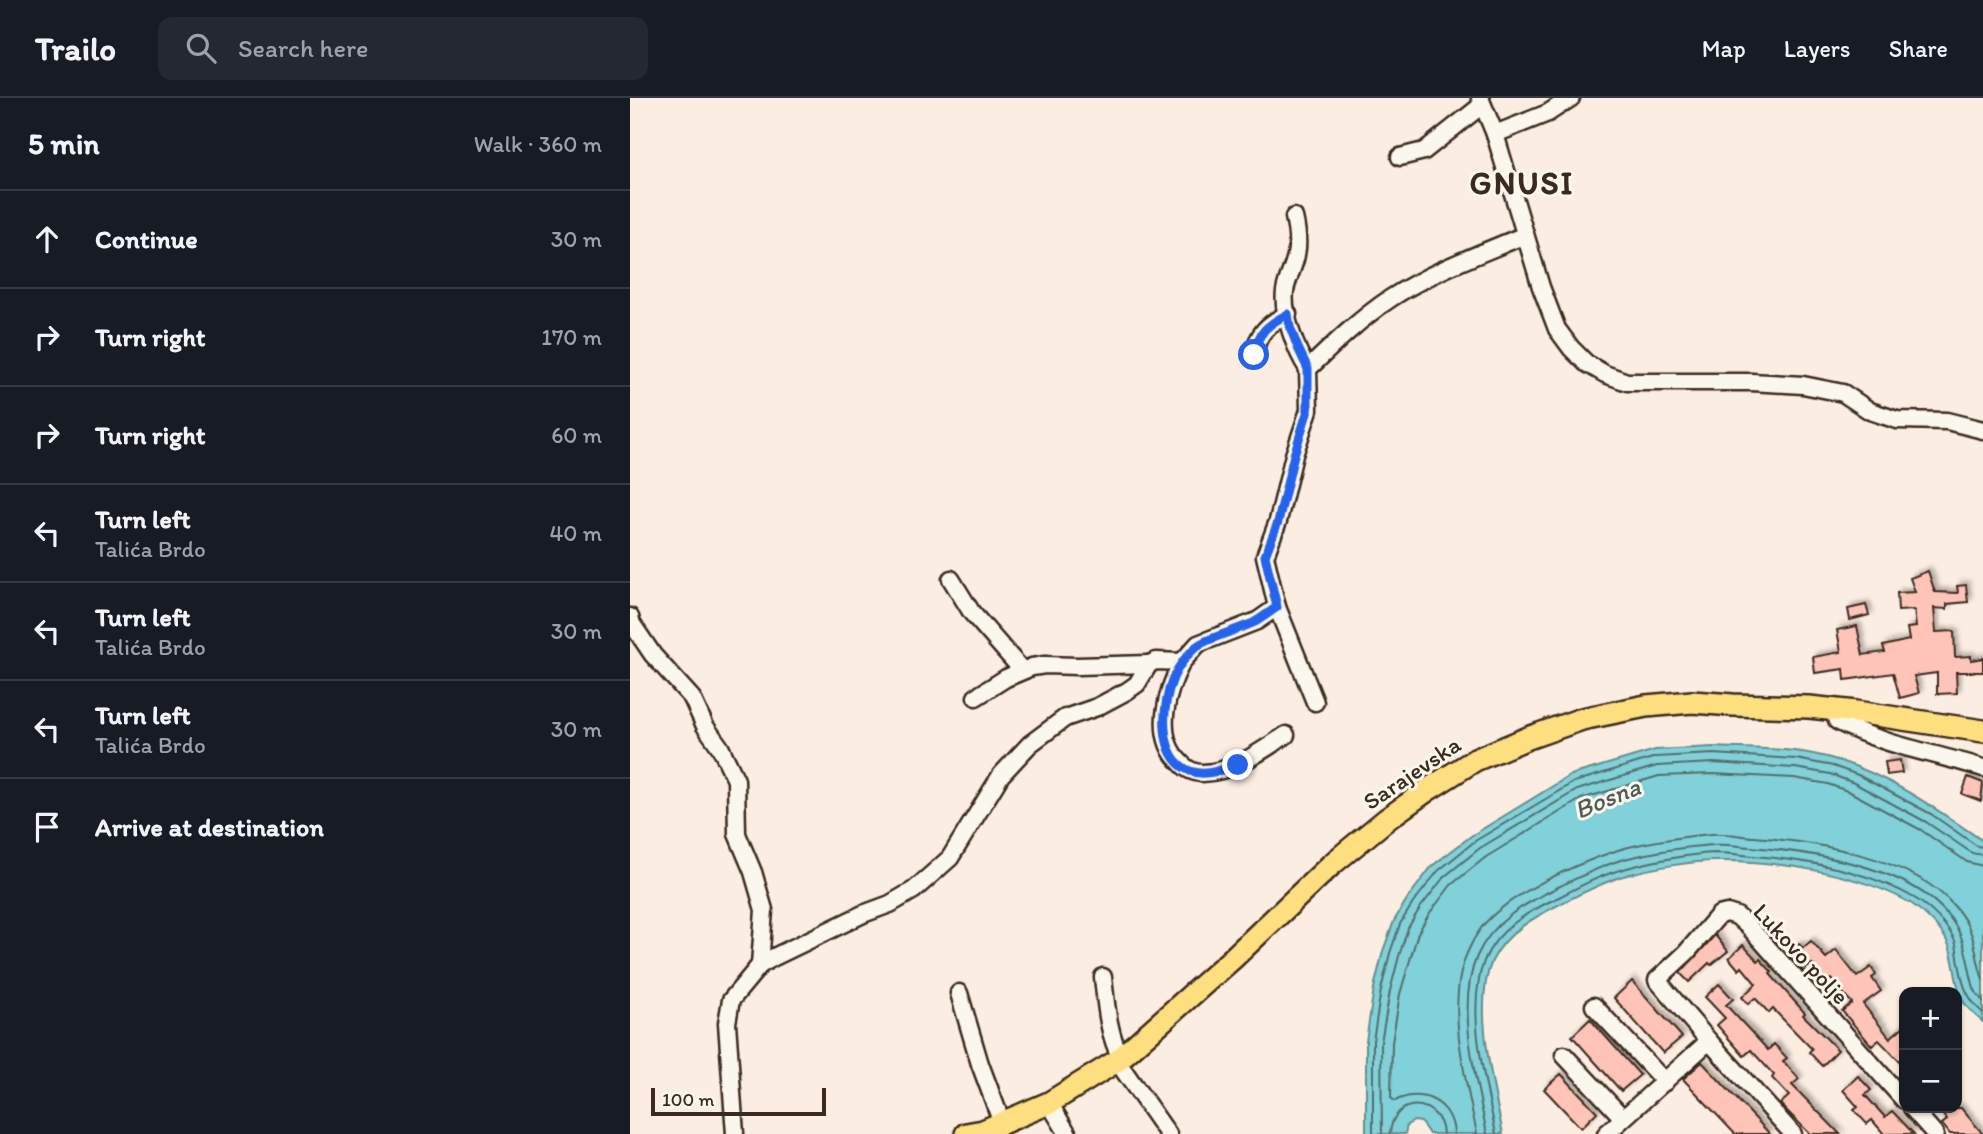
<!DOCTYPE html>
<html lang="en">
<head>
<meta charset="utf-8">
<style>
  :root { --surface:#171b24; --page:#242831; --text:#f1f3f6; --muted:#9ea1a6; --line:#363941 }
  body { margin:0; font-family:Itim,sans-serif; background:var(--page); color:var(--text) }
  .controls { position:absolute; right:21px; bottom:21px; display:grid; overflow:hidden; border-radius:14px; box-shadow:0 2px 5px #0004 }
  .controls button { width:63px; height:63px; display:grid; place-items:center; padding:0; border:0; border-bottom:2px solid var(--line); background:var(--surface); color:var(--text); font:35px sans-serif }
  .scale { position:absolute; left:21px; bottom:18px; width:175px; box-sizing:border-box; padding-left:7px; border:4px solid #3b2a1e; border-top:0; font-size:19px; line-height:24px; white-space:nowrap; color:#3b2a1e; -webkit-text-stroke:5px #fbf7ec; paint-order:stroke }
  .stop { position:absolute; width:21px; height:21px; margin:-16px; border:5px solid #2563eb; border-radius:50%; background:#fff }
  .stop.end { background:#2563eb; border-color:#fff; box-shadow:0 2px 7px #0008 }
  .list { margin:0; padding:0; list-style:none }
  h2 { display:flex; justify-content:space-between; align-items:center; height:91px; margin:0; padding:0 28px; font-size:30px }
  h2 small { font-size:23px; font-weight:400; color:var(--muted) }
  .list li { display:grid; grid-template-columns:46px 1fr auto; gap:21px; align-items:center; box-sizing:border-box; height:98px; padding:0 28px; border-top:2px solid var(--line) }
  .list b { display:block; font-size:26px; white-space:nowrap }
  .list p { margin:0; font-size:23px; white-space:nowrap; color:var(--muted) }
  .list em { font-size:23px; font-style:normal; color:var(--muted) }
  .icon { flex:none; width:38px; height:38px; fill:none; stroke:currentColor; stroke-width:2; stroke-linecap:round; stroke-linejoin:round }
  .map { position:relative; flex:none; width:1353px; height:1036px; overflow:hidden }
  header { display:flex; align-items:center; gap:42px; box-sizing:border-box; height:98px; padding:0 35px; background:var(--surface); border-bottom:2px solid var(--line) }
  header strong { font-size:33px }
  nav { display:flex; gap:38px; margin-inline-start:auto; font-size:24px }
  .search { width:490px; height:63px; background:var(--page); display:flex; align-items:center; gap:18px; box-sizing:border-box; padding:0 24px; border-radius:14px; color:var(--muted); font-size:26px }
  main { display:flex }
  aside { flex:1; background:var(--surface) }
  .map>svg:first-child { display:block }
</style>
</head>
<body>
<header>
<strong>Trailo</strong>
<div class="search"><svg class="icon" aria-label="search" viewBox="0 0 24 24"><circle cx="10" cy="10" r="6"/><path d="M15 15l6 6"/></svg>Search here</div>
<nav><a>Map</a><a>Layers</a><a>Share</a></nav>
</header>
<main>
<aside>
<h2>5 min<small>Walk · 360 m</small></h2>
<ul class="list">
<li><svg class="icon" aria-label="ahead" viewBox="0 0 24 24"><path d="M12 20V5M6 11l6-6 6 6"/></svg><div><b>Continue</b></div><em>30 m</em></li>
<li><svg class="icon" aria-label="right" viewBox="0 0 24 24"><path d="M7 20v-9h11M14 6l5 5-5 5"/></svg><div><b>Turn right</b></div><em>170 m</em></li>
<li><svg class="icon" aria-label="right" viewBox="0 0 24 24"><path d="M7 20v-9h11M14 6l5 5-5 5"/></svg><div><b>Turn right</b></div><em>60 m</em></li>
<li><svg class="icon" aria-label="left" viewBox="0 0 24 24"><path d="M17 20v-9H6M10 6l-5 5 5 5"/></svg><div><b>Turn left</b><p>Talića Brdo</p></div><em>40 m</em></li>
<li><svg class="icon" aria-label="left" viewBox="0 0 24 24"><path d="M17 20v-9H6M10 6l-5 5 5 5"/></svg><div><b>Turn left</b><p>Talića Brdo</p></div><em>30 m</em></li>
<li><svg class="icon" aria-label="left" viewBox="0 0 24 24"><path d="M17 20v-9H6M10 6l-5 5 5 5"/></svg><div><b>Turn left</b><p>Talića Brdo</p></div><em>30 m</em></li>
<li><svg class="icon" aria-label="arrive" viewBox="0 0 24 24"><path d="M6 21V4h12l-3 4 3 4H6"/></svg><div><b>Arrive at destination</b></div></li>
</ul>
</aside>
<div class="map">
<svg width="1353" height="1036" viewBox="0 0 1353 1036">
  <defs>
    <filter id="shadow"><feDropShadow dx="3.5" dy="-3.5" stdDeviation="2" flood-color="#0004"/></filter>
  </defs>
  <rect width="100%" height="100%" fill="#fcede2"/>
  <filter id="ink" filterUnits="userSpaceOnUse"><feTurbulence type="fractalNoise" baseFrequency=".0143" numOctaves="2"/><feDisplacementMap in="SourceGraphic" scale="14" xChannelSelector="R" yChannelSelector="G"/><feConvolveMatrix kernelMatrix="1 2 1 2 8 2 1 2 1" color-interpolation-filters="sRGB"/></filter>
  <g filter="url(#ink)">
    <path fill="#80d1da" stroke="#648e8f" stroke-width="2" d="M1083 649C1124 651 1168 649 1207 662 1260 678 1308 712 1353 743V924C1346 918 1336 910 1332 901 1324 883 1325 861 1318 845 1311 830 1295 815 1282 806 1232 776 1145 762 1087 763 1063 763 1020 770 997 777 975 783 955 794 934 804 906 818 876 834 862 863 842 908 864 989 873 1036H799L791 1024 784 1023 777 1027 775 1036H736V943L744 890 753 853 764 823 777 801 802 768 841 738 941 677 1025 652Z"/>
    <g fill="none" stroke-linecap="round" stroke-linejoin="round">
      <g stroke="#576d69" stroke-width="2">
        <path d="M743 1036V943L751 892 760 855 770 826 783 805 808 773 845 743 944 684 1026 659 1083 656 1166 661 1203 668 1228 677 1301 716 1347 748 1353 749"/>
        <path d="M752 1036 751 944 760 893 769 858 778 830 790 810 814 779 850 750 947 692 1027 668 1083 665 1165 670 1200 676 1224 685 1296 724 1342 755 1353 757"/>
        <path d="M760 1036C763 995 811 1001 813 1036"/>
        <path d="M824 1036C822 1004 792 989 765 1003L761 1000 762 945 770 896 788 835 799 816 821 787 856 759 951 701 1029 678 1083 676 1164 680 1198 686 1220 694 1291 732 1337 764 1353 768"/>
        <path d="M847 1036C836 982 814 905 838 853 841 846 846 837 851 830 879 795 946 766 988 752 1017 743 1052 739 1082 736 1096 735 1111 738 1124 739 1187 744 1283 759 1325 809 1348 836 1343 852 1353 882"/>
        <path d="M857 1036C847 984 825 909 847 858 862 824 894 806 926 790 948 780 970 768 994 761 1022 754 1054 749 1083 747 1095 746 1108 748 1120 749 1181 754 1276 767 1317 816 1337 839 1336 862 1344 890L1347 896 1353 903"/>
        <path d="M866 1036C856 984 835 914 854 863 867 831 899 813 929 799 950 788 973 776 997 770 1022 763 1060 756 1086 755 1098 755 1111 757 1123 758 1178 762 1238 772 1286 801 1300 810 1318 827 1325 843 1327 848 1327 854 1328 859 1332 883 1334 898 1353 915"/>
      </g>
    </g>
    <g fill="#fec3b9" stroke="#3b2a1e" stroke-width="2" filter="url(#shadow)">
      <path d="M1298 473 1305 494 1328 495 1327 488 1336 487 1338 504 1317 506V511L1304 510 1306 534 1324 533 1325 559 1341 558V562L1353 560V574H1326L1327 595 1307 596V575L1284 578 1289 595 1270 600 1263 575 1215 582 1214 571 1185 575 1183 559 1211 554 1207 532 1227 528 1233 557 1255 554 1253 548 1279 542 1277 530 1286 529 1284 512 1268 513 1267 495 1285 494 1280 480Z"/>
      <path d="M1236 507 1239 517 1220 522 1218 511Z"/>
      <path d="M1270 662 1272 675 1257 677 1255 664Z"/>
      <path d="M1338 679 1353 685 1351 703 1332 696Z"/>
      <path d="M1085 837 1098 853 1081 867 1079 865 1059 884 1050 875Z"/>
      <path d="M1181 843 1196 860 1206 852 1227 879 1241 869 1246 877 1242 880 1251 893 1233 906 1260 940 1274 928V968L1249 942 1242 948 1212 913 1222 905 1201 881 1197 884 1182 866 1173 873 1157 856 1169 846 1173 850Z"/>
      <path d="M1113 847 1128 863 1130 861 1142 874 1140 876 1175 915 1173 917 1208 952 1192 968 1179 954 1182 951 1143 911 1139 915 1125 900 1118 906 1112 899 1126 886 1112 869 1109 872 1099 860Z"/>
      <path d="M1002 883 1052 939 1033 955 984 900Z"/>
      <path d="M1089 886 1103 901 1096 907 1138 952 1144 946 1157 960 1153 963 1169 981 1162 987 1210 1036H1180L1150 1006 1159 998 1142 980 1144 977 1121 952 1114 958 1087 927 1095 920 1075 899Z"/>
      <path d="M960 921 1010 977 991 993 942 938Z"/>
      <path d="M1072 964 1140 1036H1105L1053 981Z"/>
      <path d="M931 976 967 1014 951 1030 914 991Z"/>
      <path d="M1228 978 1241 992 1235 997 1255 1019 1262 1013 1284 1036H1254L1242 1022 1237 1026 1224 1012 1228 1009 1213 992Z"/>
      <path d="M1307 1010H1331L1353 1036H1320L1312 1026 1317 1022Z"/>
    </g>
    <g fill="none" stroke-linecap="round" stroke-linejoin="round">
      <g stroke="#3b2a1e" stroke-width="21">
        <g id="minor">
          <path d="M850 0 865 36 918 15 941 0"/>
          <path d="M865 36 911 189 927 231 941 250 956 265 975 276 997 284H1121L1173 287 1213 295 1240 313 1267 322 1317 323 1353 332"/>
          <path d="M770 59 794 53 852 7"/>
          <path d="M664 119C667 132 669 144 666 157 664 169 657 180 655 193 652 215 666 253 678 271"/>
          <path d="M624 257C627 235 638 226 658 216"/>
          <path d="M321 481 342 515 392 572"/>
          <path d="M647 509 685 604"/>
          <path d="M0 519 2 526 23 557 62 600 75 628 90 649 106 682 107 736 123 774 134 812 130 867"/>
          <path d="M552 564C537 592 523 638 550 664 556 671 564 675 573 675 604 674 631 653 656 637"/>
          <path d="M346 599 376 580 402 569 415 567 447 568 519 566"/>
          <path d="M1203 611 1207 623C1252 647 1304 655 1353 670"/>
          <path d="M473 879C476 906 478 936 491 960"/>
          <path d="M329 895 350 966 372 1025"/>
          <path d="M964 908 1035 984"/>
          <path d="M1079 943 1027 882 1056 855 1089 817 1097 815 1107 818 1120 830 1274 1002"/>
          <path d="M934 957 993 1020"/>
          <path d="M487 963 538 1036"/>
          <path d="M419 1005 438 1036"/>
          <path d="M1282 1010 1305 1036"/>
          <path d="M105 1036 97 925 101 902 130 867 144 859 233 816 260 806 284 792 320 760 371 677 400 646 435 620 467 609 497 593 507 586 519 566 526 563 552 564 568 546 627 523 647 509 635 458 648 423 664 357 679 312 678 271C705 245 731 220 761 200 802 173 850 156 895 137"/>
          <path d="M976 1036 1079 943 1163 1036"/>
        </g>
      </g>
      <g stroke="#3b2a1e" stroke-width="26">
        <path id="major" d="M336 1036 353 1033 419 1005 487 963 603 860 702 766 757 721 799 691 845 662 898 640 952 621 1016 608 1062 604 1103 607 1179 609 1226 614 1353 633"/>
      </g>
      <use href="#minor" stroke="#fbf7ec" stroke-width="16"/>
      <use href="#major" stroke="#fedf80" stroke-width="21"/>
    </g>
  </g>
  <g fill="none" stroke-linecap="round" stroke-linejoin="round" filter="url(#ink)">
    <path stroke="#2563eb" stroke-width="9" d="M608 667C594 671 575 679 560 673 527 659 532 607 543 580 548 569 556 558 565 550 573 541 611 531 625 524 632 520 640 514 647 509L635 458 648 424 664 357 678 312V271L668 250 660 229 658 216C638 226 627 235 624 257"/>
  </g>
  <g text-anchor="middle" stroke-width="6" stroke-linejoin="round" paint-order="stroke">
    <g font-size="24" fill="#3b2a1e" stroke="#fbf7ec">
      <text transform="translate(782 675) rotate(-34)" y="8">Sarajevska</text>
      <text transform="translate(1171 856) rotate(47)" y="8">Lukovo polje</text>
    </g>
    <g font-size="26" font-style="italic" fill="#505c56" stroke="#fbf7ec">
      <text transform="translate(977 700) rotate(-22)" y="9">Bosna</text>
    </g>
    <g font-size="32" font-weight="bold" letter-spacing="2" fill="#3b2a1e" stroke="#fbf7ec">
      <text x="892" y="96">GNUSI</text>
    </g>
  </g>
</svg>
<div class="controls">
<button>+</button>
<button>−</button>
</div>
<div class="scale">100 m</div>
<div class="stop" style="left:624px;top:257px"></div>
<div class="stop end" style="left:608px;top:667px"></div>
</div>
</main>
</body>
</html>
